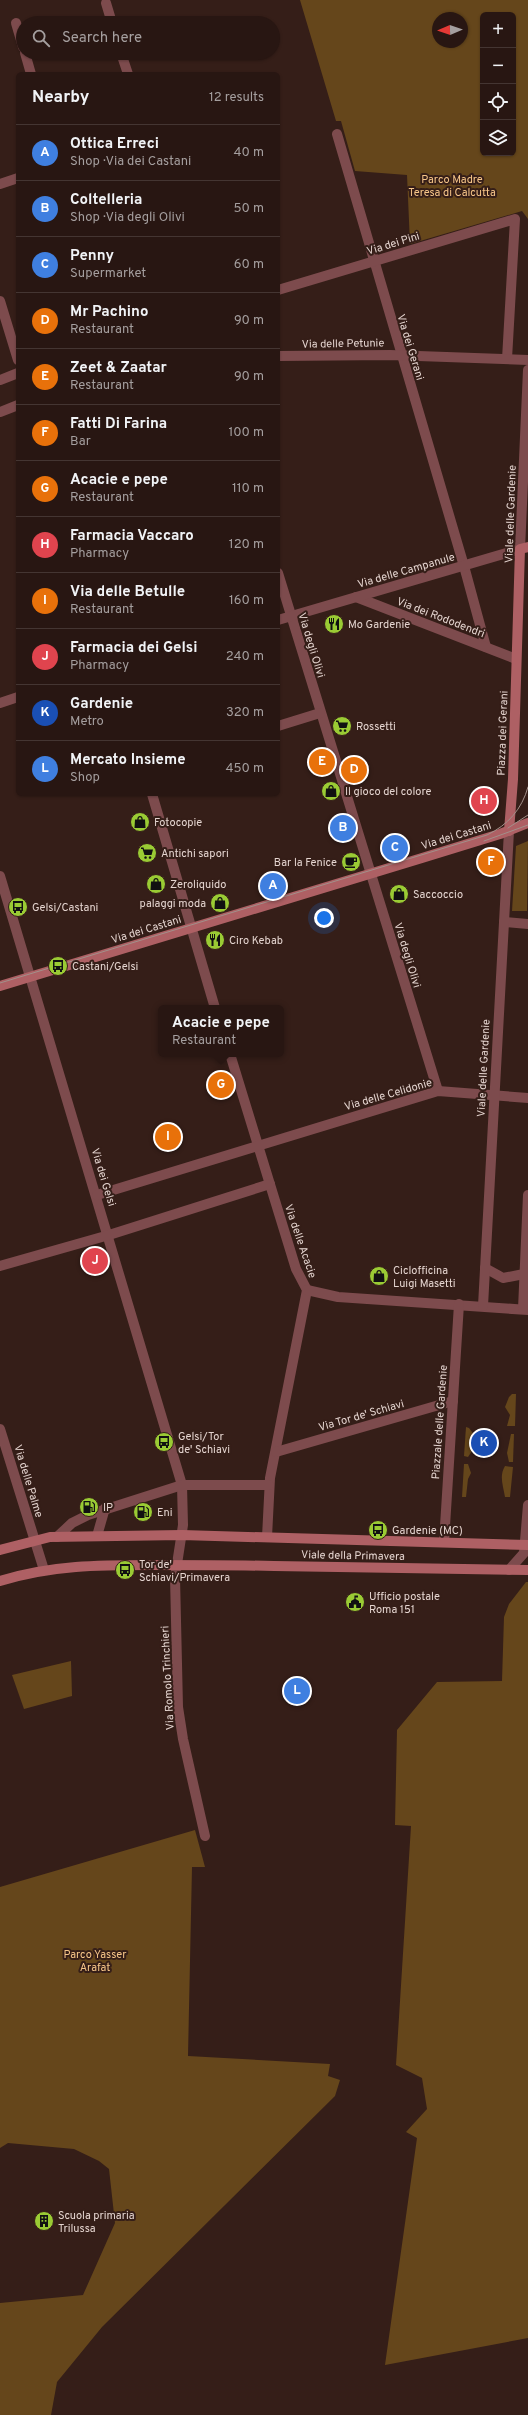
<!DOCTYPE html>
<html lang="en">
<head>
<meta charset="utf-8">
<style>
  :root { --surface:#281612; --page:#342320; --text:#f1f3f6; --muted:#a59f9f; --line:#443532; --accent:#9acb34 }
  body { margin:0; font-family:Overpass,sans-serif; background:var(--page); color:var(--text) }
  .controls { position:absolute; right:12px; top:12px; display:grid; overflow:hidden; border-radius:6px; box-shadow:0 1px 3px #0004 }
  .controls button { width:36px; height:36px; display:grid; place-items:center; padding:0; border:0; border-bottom:1px solid var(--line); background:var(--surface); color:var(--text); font:20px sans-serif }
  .compass { position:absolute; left:432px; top:12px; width:36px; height:36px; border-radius:50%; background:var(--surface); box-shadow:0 1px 3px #0004; rotate:268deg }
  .you { position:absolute; left:324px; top:918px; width:14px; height:14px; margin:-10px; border:3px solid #fff; border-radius:50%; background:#1a73e8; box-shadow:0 0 0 6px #1a73e833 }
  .badge { display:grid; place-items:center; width:26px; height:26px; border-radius:50%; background:var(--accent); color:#fff; font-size:13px; font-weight:700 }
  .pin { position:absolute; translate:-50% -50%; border:2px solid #fff; box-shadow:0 1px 4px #0006 }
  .popup { position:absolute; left:158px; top:1005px; width:126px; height:52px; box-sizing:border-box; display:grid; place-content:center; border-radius:6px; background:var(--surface); filter:drop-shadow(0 1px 3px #0005); font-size:13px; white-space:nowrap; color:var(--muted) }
  .popup b { font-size:15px; color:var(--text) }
  .popup::after { content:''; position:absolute; left:50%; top:100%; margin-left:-8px; border:8px solid transparent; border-top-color:var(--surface) }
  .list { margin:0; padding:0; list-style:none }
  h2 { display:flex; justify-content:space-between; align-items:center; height:52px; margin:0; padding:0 16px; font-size:17px }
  h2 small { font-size:13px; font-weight:400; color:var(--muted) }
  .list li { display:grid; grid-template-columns:26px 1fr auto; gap:12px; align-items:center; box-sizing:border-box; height:56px; padding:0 16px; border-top:1px solid var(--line) }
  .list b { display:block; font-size:15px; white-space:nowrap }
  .list p { margin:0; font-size:13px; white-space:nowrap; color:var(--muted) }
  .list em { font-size:13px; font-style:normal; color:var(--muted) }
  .icon { flex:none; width:22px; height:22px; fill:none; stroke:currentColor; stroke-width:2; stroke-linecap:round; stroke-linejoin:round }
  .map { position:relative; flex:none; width:528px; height:2415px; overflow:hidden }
  .search { position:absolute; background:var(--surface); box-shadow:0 1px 3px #0004; left:16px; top:16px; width:264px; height:44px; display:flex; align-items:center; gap:10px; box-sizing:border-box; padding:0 14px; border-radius:22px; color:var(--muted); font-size:15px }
  .panel { position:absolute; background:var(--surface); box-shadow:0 1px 3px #0004; left:16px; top:72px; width:264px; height:724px; border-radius:6px }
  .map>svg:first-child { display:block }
</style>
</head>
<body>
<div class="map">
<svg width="528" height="2415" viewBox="0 0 528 2415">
  <rect width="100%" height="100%" fill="#351e18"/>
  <g fill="#65461b" fill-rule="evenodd">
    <path d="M300 0H528V219L522 211 410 244 407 175 355 171 341 121H336ZM483 15H513V153H483ZM438 18H462V42H438Z"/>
    <path d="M528 841 527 911H512L516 846Z"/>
    <path d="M512 1394H516L515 1426H507L510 1415 505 1407 509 1397Z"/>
    <path d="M466 1427 469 1428 475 1436 472 1451 468 1457 464 1456Z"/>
    <path d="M511 1434H514L513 1462H509L507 1453Z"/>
    <path d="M464 1464H468L471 1473 468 1479 466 1497H462Z"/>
    <path d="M505 1466 513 1467 510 1497H505C503 1485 499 1476 505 1466Z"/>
    <path d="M526 1582H528V2338L385 2365 417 2138 406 2132 427 2109 422 2078 396 2065 411 1826 395 1825 397 1730 437 1682 502 1681 504 1617 509 1604Z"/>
    <path d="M71 1661 72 1696 24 1709 12 1675Z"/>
    <path d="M195 1830 205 1867H192L188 2056 330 2064 328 2076 340 2080 335 2096 102 2327 57 2382 51 2415H0V2303L83 2295 115 2223 109 2169 99 2161 74 2149 8 2143 0 2148V1887Z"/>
  </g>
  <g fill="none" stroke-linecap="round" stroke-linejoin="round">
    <g stroke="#7d4b4d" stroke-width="10">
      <path d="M106 3 112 23"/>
      <path d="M16 23 23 47"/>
      <path d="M25 53 31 74"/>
      <path d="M121 53 128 74"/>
      <path d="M337 134 464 566 486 647"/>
      <path d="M0 184 18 178"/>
      <path d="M278 290 515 219 507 359"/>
      <path d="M0 301 18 360"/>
      <path d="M278 356 390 355 528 360"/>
      <path d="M0 380 18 373"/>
      <path d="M0 412 18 405"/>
      <path d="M278 573 438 1091"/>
      <path d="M356 597 516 659"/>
      <path d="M278 620 520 549 528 370"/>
      <path d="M0 703 18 697"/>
      <path d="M278 726 320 713"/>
      <path d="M152 794 215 1008"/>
      <path d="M0 876 182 1485 183 1525 175 1577 178 1707 183 1739 205 1836"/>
      <path d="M504 922 528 924"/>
      <path d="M230 1054 296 1269 307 1290 270 1478 267 1537"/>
      <path d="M97 1195 438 1091 528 1098"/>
      <path d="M0 1266 109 1235 270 1184"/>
      <path d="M485 1268 503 1278 524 1274"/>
      <path d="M307 1290 338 1297 528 1310"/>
      <path d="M483 1306 509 831"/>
      <path d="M523 1309 528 1195"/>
      <path d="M0 1429 44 1570"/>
      <path d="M276 1452 453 1401"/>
      <path d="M97 1536 105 1508"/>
      <path d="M57 1537 72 1523 88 1515 182 1485H269"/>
      <path d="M444 1542 459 1304"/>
      <path d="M509 1570 524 1553 528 1505"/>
    </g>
    <g stroke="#ae6064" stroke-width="10">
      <path d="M509 831 513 779 520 549 528 547"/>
      <path d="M0 986 422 858 500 834 528 823"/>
      <path d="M0 1550 50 1537 182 1535 528 1545"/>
      <path d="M0 1581C52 1565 99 1565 153 1565 193 1565 233 1565 274 1566 359 1568 443 1568 528 1570"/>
    </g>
    <g stroke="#a2908a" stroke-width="1">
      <path d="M508 828 528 815"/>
      <path d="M484 841 528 825"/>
      <path d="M0 983 487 835C508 825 522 809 528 787"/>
    </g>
  </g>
  <defs>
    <g id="restaurant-disc" transform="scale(1)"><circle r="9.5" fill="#9acb34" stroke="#351e18"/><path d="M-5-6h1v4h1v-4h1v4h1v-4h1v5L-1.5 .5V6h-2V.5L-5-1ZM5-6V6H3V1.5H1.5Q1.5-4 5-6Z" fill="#111"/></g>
    <g id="supermarket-disc" transform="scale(1)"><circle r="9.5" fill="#9acb34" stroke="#351e18"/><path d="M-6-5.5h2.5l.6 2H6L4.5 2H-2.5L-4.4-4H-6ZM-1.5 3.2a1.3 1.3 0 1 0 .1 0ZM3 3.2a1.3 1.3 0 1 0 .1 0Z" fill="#111"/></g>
    <g id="shop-disc" transform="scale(1)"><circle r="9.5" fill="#9acb34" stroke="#351e18"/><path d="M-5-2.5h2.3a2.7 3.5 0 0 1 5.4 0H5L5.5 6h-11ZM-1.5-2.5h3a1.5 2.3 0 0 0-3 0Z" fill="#111"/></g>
    <g id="cafe-disc" transform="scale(1)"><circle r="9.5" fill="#9acb34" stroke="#351e18"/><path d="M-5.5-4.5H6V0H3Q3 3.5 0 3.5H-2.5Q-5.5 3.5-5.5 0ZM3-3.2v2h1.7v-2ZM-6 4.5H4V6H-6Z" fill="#111"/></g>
    <g id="bus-disc" transform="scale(1)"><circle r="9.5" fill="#9acb34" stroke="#351e18"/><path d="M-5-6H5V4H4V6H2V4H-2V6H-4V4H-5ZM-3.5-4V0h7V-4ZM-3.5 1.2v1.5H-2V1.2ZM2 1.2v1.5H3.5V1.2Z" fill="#111"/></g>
    <g id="fuel-disc" transform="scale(1)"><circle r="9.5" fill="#9acb34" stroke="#351e18"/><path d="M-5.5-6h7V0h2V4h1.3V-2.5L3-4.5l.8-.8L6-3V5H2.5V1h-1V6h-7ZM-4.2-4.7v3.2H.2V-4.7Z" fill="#111"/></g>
    <g id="civic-disc" transform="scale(1)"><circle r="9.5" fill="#9acb34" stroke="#351e18"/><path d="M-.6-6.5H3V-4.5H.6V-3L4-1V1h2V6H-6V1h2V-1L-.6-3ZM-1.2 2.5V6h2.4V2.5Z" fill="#111"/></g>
    <g id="building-disc" transform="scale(1)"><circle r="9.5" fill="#9acb34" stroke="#351e18"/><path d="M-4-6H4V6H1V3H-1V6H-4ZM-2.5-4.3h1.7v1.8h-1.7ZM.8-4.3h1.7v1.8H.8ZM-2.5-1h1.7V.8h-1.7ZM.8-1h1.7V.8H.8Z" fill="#111"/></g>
  </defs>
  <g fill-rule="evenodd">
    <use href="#restaurant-disc" x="334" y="624"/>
    <use href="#supermarket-disc" x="342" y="726"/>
    <use href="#shop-disc" x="331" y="791"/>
    <use href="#shop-disc" x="140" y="822"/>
    <use href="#supermarket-disc" x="147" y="853"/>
    <use href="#cafe-disc" x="351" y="862"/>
    <use href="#shop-disc" x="156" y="884"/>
    <use href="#shop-disc" x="399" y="894"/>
    <use href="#shop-disc" x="220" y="903"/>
    <use href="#bus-disc" x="18" y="907"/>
    <use href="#restaurant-disc" x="215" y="940"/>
    <use href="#bus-disc" x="58" y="966"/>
    <use href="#shop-disc" x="379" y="1276"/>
    <use href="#bus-disc" x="164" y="1442"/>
    <use href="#fuel-disc" x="89" y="1507"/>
    <use href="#fuel-disc" x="143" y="1512"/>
    <use href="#bus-disc" x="378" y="1530"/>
    <use href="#bus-disc" x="125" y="1570"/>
    <use href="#civic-disc" x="355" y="1602"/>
    <use href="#building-disc" x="44" y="2221"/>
  </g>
  <g text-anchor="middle" stroke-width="4" stroke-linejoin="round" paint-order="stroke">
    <g font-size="11" fill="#f7c689" stroke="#351e18">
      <text x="452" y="183">Parco Madre<tspan x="452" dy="13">Teresa di Calcutta</tspan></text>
      <text x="95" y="1958">Parco Yasser<tspan x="95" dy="13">Arafat</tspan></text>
    </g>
    <g font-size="11" fill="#e5d5d0" stroke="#351e18">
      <text transform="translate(393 243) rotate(-17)" y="4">Via dei Pini</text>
      <text transform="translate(343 343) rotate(-1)" y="4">Via delle Petunie</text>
      <text transform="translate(411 347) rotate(73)" y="4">Via dei Gerani</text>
      <text transform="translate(510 514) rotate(-88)" y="4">Viale delle Gardenie</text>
      <text transform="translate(406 570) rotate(-16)" y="4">Via delle Campanule</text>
      <text transform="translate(441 617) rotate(21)" y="4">Via dei Rododendri</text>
      <text transform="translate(312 645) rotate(73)" y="4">Via degli Olivi</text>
      <text transform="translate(502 733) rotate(-88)" y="4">Piazza dei Gerani</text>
      <text transform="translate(456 835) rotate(-17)" y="4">Via dei Castani</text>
      <text transform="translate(146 929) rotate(-17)" y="4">Via dei Castani</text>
      <text transform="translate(408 955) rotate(73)" y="4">Via degli Olivi</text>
      <text transform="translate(483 1068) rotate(-87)" y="4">Viale delle Gardenie</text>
      <text transform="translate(388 1094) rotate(-16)" y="4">Via delle Celidonie</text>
      <text transform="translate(104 1177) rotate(73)" y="4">Via dei Gelsi</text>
      <text transform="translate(301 1241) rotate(71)" y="4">Via delle Acacie</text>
      <text transform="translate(361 1415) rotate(-16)" y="4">Via Tor de' Schiavi</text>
      <text transform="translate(439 1422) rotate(-86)" y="4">Piazzale delle Gardenie</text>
      <text transform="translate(29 1481) rotate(73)" y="4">Via delle Palme</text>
      <text transform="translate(353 1555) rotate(1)" y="4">Viale della Primavera</text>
      <text transform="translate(167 1678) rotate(-93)" y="4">Via Romolo Trinchieri</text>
    </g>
    <g font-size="11" fill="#e5d5d0" stroke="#351e18" text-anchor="start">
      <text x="348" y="628">Mo Gardenie</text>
      <text x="356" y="730">Rossetti</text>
      <text x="345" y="795">Il gioco del colore</text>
      <text x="154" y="826">Fotocopie</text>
      <text x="161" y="857">Antichi sapori</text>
      <text x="337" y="866" text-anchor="end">Bar la Fenice</text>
      <text x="170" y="888">Zeroliquido</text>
      <text x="413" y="898">Saccoccio</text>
      <text x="206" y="907" text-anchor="end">palaggi moda</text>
      <text x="32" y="911">Gelsi/Castani</text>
      <text x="229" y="944">Ciro Kebab</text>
      <text x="72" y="970">Castani/Gelsi</text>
      <text x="393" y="1274">Ciclofficina<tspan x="393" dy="13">Luigi Masetti</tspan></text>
      <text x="178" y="1440">Gelsi/Tor<tspan x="178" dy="13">de' Schiavi</tspan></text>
      <text x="103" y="1511">IP</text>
      <text x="157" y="1516">Eni</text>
      <text x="392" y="1534">Gardenie (MC)</text>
      <text x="139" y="1568">Tor de'<tspan x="139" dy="13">Schiavi/Primavera</tspan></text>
      <text x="369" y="1600">Ufficio postale<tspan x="369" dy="13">Roma 151</tspan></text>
      <text x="58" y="2219">Scuola primaria<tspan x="58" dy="13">Trilussa</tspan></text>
    </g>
  </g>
</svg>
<div class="controls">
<button>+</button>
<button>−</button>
<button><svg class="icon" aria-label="locate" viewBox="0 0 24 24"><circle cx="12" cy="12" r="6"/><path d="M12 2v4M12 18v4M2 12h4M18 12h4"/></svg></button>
<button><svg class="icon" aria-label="layers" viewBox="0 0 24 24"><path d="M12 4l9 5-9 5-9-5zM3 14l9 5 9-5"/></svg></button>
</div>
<svg class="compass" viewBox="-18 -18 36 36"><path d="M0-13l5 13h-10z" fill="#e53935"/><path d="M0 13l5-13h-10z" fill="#a59f9f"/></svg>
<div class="you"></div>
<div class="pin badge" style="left:273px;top:886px;background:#3f7fe0">A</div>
<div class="pin badge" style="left:343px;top:828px;background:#3f7fe0">B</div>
<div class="pin badge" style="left:395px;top:848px;background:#3f7fe0">C</div>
<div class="pin badge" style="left:354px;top:770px;background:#e8710a">D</div>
<div class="pin badge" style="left:322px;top:762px;background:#e8710a">E</div>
<div class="pin badge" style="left:491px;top:862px;background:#e8710a">F</div>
<div class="pin badge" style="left:221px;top:1085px;background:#e8710a">G</div>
<div class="popup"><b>Acacie e pepe</b>Restaurant</div>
<div class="pin badge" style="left:484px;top:801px;background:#e0444e">H</div>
<div class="pin badge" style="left:168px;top:1137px;background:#e8710a">I</div>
<div class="pin badge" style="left:95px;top:1261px;background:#e0444e">J</div>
<div class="pin badge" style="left:484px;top:1443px;background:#1a4fb4">K</div>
<div class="pin badge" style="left:297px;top:1691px;background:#3f7fe0">L</div>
<div class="search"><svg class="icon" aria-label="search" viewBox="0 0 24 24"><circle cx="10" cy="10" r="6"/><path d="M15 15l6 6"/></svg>Search here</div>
<section class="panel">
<h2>Nearby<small>12 results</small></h2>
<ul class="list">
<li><span class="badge" style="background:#3f7fe0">A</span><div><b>Ottica Erreci</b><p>Shop · Via dei Castani</p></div><em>40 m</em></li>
<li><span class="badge" style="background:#3f7fe0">B</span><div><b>Coltelleria</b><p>Shop · Via degli Olivi</p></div><em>50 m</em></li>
<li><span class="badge" style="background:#3f7fe0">C</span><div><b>Penny</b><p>Supermarket</p></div><em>60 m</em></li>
<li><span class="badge" style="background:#e8710a">D</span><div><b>Mr Pachino</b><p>Restaurant</p></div><em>90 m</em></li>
<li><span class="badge" style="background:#e8710a">E</span><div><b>Zeet &amp; Zaatar</b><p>Restaurant</p></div><em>90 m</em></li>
<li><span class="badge" style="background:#e8710a">F</span><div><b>Fatti Di Farina</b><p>Bar</p></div><em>100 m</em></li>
<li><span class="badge" style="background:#e8710a">G</span><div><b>Acacie e pepe</b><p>Restaurant</p></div><em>110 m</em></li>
<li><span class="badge" style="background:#e0444e">H</span><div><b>Farmacia Vaccaro</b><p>Pharmacy</p></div><em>120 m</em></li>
<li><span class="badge" style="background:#e8710a">I</span><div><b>Via delle Betulle</b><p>Restaurant</p></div><em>160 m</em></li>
<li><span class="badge" style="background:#e0444e">J</span><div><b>Farmacia dei Gelsi</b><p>Pharmacy</p></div><em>240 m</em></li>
<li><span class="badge" style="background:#1a4fb4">K</span><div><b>Gardenie</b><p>Metro</p></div><em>320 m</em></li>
<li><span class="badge" style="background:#3f7fe0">L</span><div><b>Mercato Insieme</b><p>Shop</p></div><em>450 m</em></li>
</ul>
</section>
</div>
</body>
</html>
